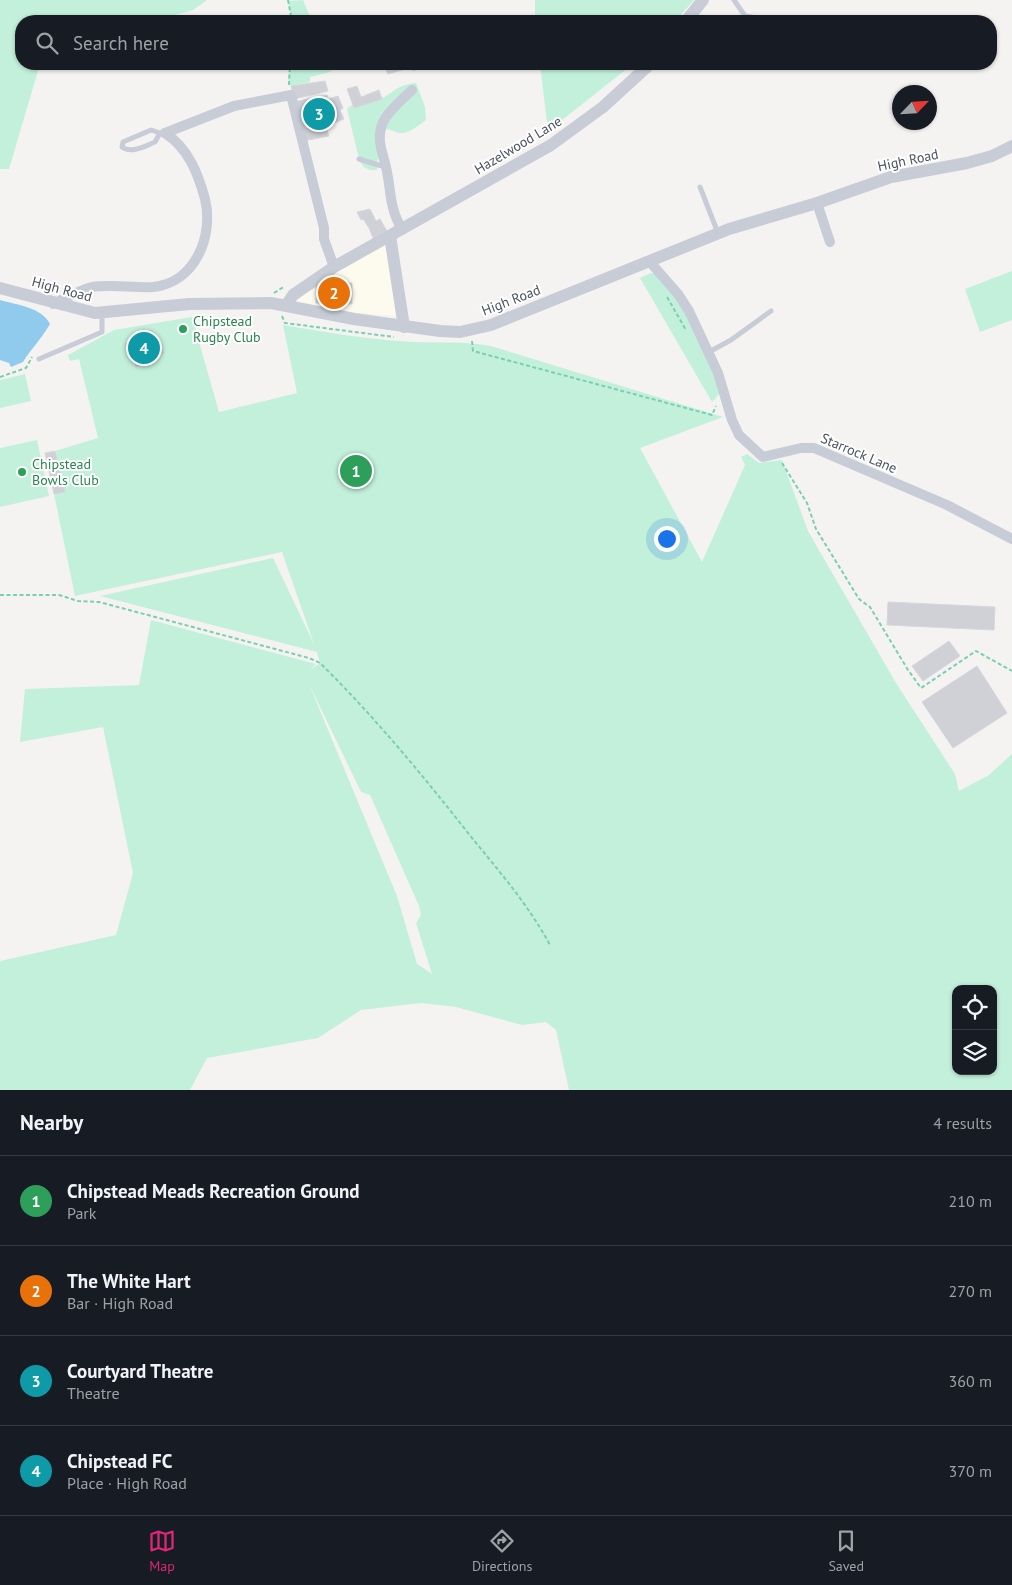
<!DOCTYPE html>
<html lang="en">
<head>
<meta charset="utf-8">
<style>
  :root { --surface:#171b24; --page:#20242c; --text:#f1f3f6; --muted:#9ea1a6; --line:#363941; --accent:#db2777 }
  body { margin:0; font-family:"PT Sans",sans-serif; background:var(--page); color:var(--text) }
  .controls { position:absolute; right:15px; bottom:15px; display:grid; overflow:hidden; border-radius:10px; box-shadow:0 1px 4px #0004 }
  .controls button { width:45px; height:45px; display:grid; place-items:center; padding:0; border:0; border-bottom:1px solid var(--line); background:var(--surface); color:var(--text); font:25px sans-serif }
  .compass { position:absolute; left:892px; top:85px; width:45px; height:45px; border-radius:50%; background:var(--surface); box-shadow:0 1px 4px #0004; rotate:65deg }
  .you { position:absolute; left:666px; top:538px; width:18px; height:18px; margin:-12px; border:4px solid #fff; border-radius:50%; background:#1a73e8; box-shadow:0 0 0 8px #1a73e833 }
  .badge { display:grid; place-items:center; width:32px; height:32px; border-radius:50%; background:var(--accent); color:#fff; font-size:16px; font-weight:700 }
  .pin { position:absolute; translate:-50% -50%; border:2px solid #fff; box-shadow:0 1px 5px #0006 }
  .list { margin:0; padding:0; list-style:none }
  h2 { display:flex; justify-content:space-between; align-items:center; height:65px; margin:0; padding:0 20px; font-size:21px }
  h2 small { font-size:16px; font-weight:400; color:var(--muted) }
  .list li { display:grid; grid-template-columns:32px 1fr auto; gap:15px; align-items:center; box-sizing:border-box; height:90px; padding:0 20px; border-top:1px solid var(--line) }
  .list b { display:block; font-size:19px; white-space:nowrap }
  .list p { margin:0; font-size:16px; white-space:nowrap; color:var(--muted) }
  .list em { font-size:16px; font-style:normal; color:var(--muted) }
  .icon { flex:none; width:28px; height:28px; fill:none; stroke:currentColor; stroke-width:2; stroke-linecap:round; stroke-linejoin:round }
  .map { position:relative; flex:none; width:1012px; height:1090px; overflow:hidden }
  .search { position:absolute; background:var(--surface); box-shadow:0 1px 4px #0004; left:15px; right:15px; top:15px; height:55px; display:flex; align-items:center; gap:12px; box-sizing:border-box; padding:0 18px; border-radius:20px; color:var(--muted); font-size:19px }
  .sheet { height:425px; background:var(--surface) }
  nav { display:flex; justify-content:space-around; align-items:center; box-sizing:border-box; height:70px; border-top:1px solid var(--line); background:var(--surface); font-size:14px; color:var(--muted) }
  nav a { display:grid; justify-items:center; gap:2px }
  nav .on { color:var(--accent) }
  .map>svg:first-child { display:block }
</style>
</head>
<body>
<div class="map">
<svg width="1012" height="1090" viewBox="0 0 1012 1090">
  <rect width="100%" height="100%" fill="#f4f3f2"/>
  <path fill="#fdfbee" d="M386 242 396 316 352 312 296 301 316 282Z"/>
  <g fill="#c3f0db" fill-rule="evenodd">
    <path d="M0 0H207L193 10 154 21H21V64H40L9 169H0Z"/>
    <path d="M303 0 312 21H292L288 1Z"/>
    <path d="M535 0H694L675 21H535Z"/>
    <path d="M290 64H336L330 72 310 77V82L291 86 288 79Z"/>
    <path d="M540 64H633L548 131Z"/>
    <path d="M416 83 425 107 426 120C419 125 409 134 400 133 393 132 391 128 384 130L382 154 377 161V170C367 171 362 167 359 159L347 109 354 103C365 103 376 102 386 96 399 88 399 85 416 83Z"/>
    <path d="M1012 271V320L980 332 965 289Z"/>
    <path d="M651 273C674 276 715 370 720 393L712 402 640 278Z"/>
    <path d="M192 317 219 412 297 393 283 325C326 332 370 340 414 342 440 343 465 341 491 346L723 417 640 448 702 562 745 465 741 457 747 454 759 463 782 460 808 531 896 683 955 774 959 791 989 775 1012 754V1090H569L556 1030 546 1022 522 1025 456 1007 421 1003 361 1010 318 1038 207 1058 190 1090H0V961L116 935 133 873 103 727 20 742 25 689 139 685 151 620 316 664 310 670 320 663 317 652 100 596 273 558 314 644 282 552 75 596 54 494 65 492 55 451 98 438 79 359 70 361 68 355 114 330ZM309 684 361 792 370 795 419 906 421 915 416 923 432 974 417 964 397 896ZM956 989H993V1071H956Z"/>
    <path d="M25 374 31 401 0 408V380Z"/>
    <path d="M37 440 49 496 0 507V448Z"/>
  </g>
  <path fill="#90cbed" d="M0 300C16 305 42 307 50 324 42 338 31 349 23 362L11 367 9 363 0 360Z"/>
  <g fill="#cfd1d6" stroke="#d7d7dd">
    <path d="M383 64H430L413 71 412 67 388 74Z"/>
    <path d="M325 81 328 91 294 99 291 86Z"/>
    <path d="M357 86 361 97 379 90 382 99 354 108 347 89Z"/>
    <path d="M327 95 328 99 338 96 343 108 340 110 344 119 326 126 329 136 303 141 294 102Z"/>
    <path d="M370 209 376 221 380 219 387 231 373 238 369 228 363 219 361 220 357 212Z"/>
    <path d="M316 282 352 283V304L316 303Z"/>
    <path d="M152 330 164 353 136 367 125 344Z"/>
    <path d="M55 451 65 492 54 494 45 453Z"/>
    <path d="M888 602 995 607 994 630 887 625Z"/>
    <path d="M949 641 960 656 923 681 912 666Z"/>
    <path d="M977 666 1007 713 953 748 922 702Z"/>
  </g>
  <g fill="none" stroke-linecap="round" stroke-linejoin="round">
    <g stroke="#7acfb2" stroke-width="2" stroke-dasharray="4 2.5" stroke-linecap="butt">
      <path d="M288 0 292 21"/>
      <path d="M289 85 290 64"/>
      <path d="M274 293 285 286"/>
      <path d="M667 297 686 330"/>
      <path d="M282 316 285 323 394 337"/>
      <path d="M472 341 473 351 712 415 716 406"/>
      <path d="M0 377 26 368 32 357"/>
      <path d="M782 463 807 503 816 529 859 599 870 607 908 670 921 688 976 651 1012 671"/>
      <path d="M0 595H59L78 601 99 602 309 658 320 663C375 717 424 777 472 838 500 872 529 906 550 945"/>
    </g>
    <g stroke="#c7ccd6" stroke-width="5">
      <path d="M734 0 745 16 757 18 758 21"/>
      <path d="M151 130 160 133 155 142C145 146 132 154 122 147L123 142Z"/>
      <path d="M359 159 385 167"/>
      <path d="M700 187 718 233"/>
      <path d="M709 352 731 340 771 311"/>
      <path d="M39 359 102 332V314"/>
    </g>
    <g stroke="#c7ccd6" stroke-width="10">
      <path d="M165 133 234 106 291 95 324 228V239L334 267"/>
      <path d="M817 203 830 242"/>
      <path d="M402 230C388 204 392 193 386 167 382 150 376 139 383 122 389 110 402 100 412 90"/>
      <path d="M650 262 678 294 689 311 718 373 732 420 739 435 763 457 801 448H814L947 505 1012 539"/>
      <path d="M53 304C66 298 79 290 92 287 112 284 133 288 153 287 195 283 214 236 205 199 198 173 188 148 165 133"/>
    </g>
    <g stroke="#c7ccd6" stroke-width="12">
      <path d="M686 21 703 0"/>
      <path d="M390 236 404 327"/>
      <path d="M0 288 95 313 189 304 271 303 354 319 440 331 460 332 491 325 729 229 817 203 891 177 967 163 992 156 1012 146"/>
      <path d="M287 304 293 295 334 267 551 145 603 107 650 64"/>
    </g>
  </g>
  <g fill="#2e9e5b" stroke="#fff" stroke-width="2">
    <circle cx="183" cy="329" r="5"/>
    <circle cx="22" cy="472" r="5"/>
  </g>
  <g text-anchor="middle" stroke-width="4" stroke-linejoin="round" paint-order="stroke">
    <g font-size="14" fill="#4a5260" stroke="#fff">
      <text transform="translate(518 145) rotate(-31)" y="5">Hazelwood Lane</text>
      <text transform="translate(908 160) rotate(-12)" y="5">High Road</text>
      <text transform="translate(62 289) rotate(15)" y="5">High Road</text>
      <text transform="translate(511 300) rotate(-21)" y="5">High Road</text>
      <text transform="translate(859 453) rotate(23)" y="5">Starrock Lane</text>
    </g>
    <g font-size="14" fill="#27864d" stroke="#fff" text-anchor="start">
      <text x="193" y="326">Chipstead<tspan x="193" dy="16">Rugby Club</tspan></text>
      <text x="32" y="469">Chipstead<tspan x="32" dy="16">Bowls Club</tspan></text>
    </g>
  </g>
</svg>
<div class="controls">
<button><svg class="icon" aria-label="locate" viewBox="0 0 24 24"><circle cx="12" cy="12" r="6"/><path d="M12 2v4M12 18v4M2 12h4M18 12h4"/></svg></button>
<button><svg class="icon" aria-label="layers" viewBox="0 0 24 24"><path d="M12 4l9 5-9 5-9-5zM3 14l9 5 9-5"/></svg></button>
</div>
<svg class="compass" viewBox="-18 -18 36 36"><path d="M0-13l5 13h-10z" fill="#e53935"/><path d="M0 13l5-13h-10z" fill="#9ea1a6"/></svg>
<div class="you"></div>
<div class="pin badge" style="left:356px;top:471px;background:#2e9e5b">1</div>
<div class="pin badge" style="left:334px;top:293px;background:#e8710a">2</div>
<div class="pin badge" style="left:319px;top:114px;background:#0f9aa8">3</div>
<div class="pin badge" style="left:144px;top:348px;background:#0f9aa8">4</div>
<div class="search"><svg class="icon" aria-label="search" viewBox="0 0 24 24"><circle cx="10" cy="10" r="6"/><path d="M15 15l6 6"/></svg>Search here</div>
</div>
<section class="sheet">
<h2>Nearby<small>4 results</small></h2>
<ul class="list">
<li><span class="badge" style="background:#2e9e5b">1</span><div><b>Chipstead Meads Recreation Ground</b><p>Park</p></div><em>210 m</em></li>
<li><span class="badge" style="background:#e8710a">2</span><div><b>The White Hart</b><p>Bar · High Road</p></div><em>270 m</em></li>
<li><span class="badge" style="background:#0f9aa8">3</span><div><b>Courtyard Theatre</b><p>Theatre</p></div><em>360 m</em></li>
<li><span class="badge" style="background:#0f9aa8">4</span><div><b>Chipstead FC</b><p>Place · High Road</p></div><em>370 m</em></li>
</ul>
</section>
<nav>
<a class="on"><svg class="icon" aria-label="map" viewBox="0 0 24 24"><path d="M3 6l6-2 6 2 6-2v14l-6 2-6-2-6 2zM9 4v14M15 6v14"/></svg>Map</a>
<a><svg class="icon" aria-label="directions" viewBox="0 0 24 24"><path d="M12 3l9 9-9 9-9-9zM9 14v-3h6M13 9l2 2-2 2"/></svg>Directions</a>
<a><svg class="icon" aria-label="saved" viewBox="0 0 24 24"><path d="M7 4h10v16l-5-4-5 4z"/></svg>Saved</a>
</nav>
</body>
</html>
